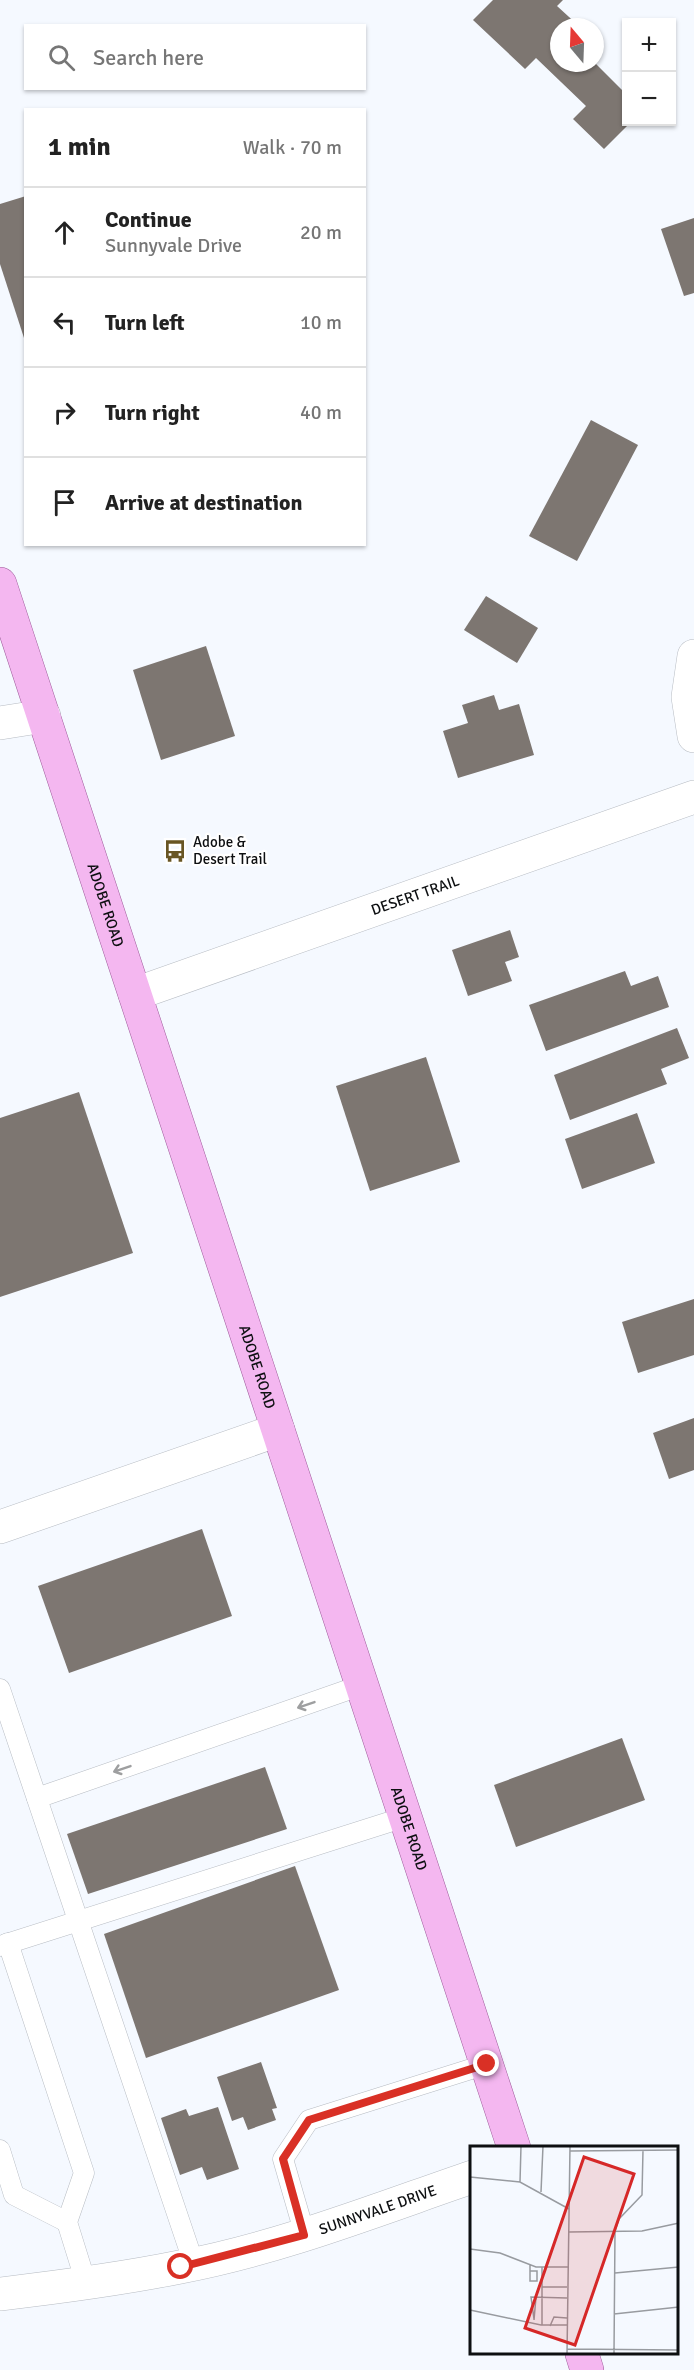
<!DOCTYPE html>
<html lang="en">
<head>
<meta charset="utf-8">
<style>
  :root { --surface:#fff; --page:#f6f6f6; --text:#222; --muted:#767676; --line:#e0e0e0 }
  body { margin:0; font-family:Signika,sans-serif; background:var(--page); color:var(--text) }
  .controls { position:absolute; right:18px; top:18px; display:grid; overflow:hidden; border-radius:0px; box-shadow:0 2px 4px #0004 }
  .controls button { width:54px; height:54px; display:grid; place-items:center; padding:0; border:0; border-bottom:2px solid var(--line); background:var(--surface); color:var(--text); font:30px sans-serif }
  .compass { position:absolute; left:550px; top:18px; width:54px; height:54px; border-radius:50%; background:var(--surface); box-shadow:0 2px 4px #0004; rotate:341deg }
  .stop { position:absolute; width:18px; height:18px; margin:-14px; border:4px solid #d93025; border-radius:50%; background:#fff }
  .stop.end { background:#d93025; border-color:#fff; box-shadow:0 2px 6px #0008 }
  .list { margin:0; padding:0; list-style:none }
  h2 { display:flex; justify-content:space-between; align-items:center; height:78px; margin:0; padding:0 24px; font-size:26px }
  h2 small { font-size:20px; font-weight:400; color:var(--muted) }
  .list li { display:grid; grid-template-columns:39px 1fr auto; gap:18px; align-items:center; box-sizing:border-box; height:90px; padding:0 24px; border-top:2px solid var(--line) }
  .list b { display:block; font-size:22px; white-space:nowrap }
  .list p { margin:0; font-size:20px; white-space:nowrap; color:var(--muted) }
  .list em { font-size:20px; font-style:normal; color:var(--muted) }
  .icon { flex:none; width:33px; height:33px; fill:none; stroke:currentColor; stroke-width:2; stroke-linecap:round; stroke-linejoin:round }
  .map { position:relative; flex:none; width:694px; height:2370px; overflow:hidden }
  .search { position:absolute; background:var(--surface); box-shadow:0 2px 4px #0004; left:24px; top:24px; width:342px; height:66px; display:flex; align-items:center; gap:15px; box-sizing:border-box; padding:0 21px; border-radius:0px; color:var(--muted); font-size:22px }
  .panel { position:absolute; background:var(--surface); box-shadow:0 2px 4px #0004; left:24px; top:108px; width:342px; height:438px; border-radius:0px }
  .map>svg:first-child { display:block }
</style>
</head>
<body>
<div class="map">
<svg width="694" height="2370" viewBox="0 0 694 2370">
  <rect width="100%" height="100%" fill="#f5f9ff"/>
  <g fill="#7d7671">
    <path d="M493 0H563L557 6 580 27H559V63H595L626 94V122H631L604 149 573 119 586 106 536 58 525 69 473 20Z"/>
    <path d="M26 196V341H25L0 264V204Z"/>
    <path d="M694 218V293L684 296 661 229Z"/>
    <path d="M591 420 638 445 577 561 529 536Z"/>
    <path d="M486 596 538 628 517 663 464 630Z"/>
    <path d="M206 646 235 736 161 760 133 670Z"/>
    <path d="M494 695 499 710 519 704 534 755 458 778 443 731 468 723 462 705Z"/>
    <path d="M510 930 519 957 505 962 512 981 468 996 452 950Z"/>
    <path d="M625 971 631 986 658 976 669 1007 546 1051 529 1005Z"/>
    <path d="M677 1028 689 1058 661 1069 667 1084 570 1120 554 1075Z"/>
    <path d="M426 1057 460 1162 370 1191 336 1086Z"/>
    <path d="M79 1092 133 1253 0 1297V1118Z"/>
    <path d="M637 1113 655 1163 582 1189 565 1139Z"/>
    <path d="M694 1299V1355L638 1373 622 1322Z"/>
    <path d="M694 1418V1470L669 1479 653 1433Z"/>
    <path d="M202 1529 232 1616 69 1673 38 1586Z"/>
    <path d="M622 1738 645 1800 516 1847 494 1785Z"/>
    <path d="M265 1767 287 1829 88 1894 67 1834Z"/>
    <path d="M295 1866 339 1990 146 2058 104 1934Z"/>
    <path d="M261 2062 277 2108 272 2109 276 2120 248 2130 243 2117 232 2121 217 2077Z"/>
    <path d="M218 2107 239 2169 207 2180 202 2167 180 2175 161 2118 186 2109 189 2116Z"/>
  </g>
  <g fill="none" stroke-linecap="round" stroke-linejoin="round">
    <g stroke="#b7bcc3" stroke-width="21">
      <g id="lane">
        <path d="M0 1689 194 2264"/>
        <path d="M37 1798 362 1685"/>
        <path d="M8 1943 84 2173 67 2222 86 2283"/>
        <path d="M0 1946 405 1817"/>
        <path d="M0 2150 14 2195 67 2222"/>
        <path d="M305 2235 283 2159 309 2120 487 2064"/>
      </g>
    </g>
    <g stroke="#b7bcc3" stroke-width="34">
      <g id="street">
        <path d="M694 656 688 697 694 736"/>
        <path d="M0 723 44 716"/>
        <path id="s1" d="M135 994 694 797"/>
        <path d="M0 1527 278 1430"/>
        <path id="s2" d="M0 2294C60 2287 121 2279 180 2267 280 2248 376 2210 472 2177"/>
      </g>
    </g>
    <g stroke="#9e5d9b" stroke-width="34">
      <g id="primary">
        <path id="s3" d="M0 584 514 2148"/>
        <path d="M582 2354 587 2370"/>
      </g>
    </g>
    <use href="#lane" stroke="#fff" stroke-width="20"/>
    <use href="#street" stroke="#fff" stroke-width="33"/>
    <use href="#primary" stroke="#f4b7f0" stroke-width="33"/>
  </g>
  <defs><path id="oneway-shaft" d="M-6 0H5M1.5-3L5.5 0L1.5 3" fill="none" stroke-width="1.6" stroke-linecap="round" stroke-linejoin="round" transform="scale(1.5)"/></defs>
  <g stroke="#9e9fa0">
    <use href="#oneway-shaft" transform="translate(306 1705) rotate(161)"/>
    <use href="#oneway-shaft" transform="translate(122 1769) rotate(161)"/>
  </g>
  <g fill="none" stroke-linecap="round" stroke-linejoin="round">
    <path stroke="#d93025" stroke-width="8" d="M181 2267 304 2235 283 2159 309 2120 487 2064"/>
  </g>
  <defs>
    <g id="bus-bare" transform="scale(1.8)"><path d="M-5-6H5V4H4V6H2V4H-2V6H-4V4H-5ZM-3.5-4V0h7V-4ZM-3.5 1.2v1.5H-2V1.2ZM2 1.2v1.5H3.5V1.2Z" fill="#685523" stroke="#fff" stroke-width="2.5" paint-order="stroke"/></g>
  </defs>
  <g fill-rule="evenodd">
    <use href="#bus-bare" x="175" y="851"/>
  </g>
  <g text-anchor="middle" stroke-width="4.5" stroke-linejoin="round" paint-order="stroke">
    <g font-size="15" fill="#0d0f11" stroke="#fff" text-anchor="start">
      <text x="193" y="847">Adobe &amp;<tspan x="193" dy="17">Desert Trail</tspan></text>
    </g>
    <g font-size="15" fill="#0d0f11" stroke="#fff">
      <text dy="5" stroke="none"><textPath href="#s1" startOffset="297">DESERT TRAIL</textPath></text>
      <text dy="5" stroke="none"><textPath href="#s3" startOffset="338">ADOBE ROAD</textPath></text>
      <text dy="5" stroke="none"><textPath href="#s3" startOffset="824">ADOBE ROAD</textPath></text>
      <text dy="5" stroke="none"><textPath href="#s3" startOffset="1310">ADOBE ROAD</textPath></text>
      <text dy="5" stroke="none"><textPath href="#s2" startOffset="388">SUNNYVALE DRIVE</textPath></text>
    </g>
  </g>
  <g transform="translate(470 2146)">
    <rect width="208" height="208" fill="#f5f9ff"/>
    <path fill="none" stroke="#989ba0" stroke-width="1.5" d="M100 5 209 4M0 31 50 36 99 63M50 36 51 0M71 46 73 0M99 86 172 85 209 77M0 103 30 107 66 121H98M60 119V135H67V125H60M145 127 209 121M72 141H97M0 164 71 179H98M144 168 209 161M64 173 61 151 97 152M64 174 66 151M72 179V121M80 180 84 171 97 172M97 203 209 204M97 208 100 0M144 208 145 85 149 73 172 49 173 4"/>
    <path fill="#d62828" fill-opacity="0.15" stroke="#d62828" stroke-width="3" d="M114 11 164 28 105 199 55 182Z"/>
    <rect width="208" height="208" fill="none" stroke="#0d0f11" stroke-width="3"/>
  </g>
</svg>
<div class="controls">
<button>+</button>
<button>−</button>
</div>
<svg class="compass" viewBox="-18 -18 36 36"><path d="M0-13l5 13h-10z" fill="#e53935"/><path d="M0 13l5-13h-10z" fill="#767676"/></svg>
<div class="stop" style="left:181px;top:2267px"></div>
<div class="stop end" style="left:487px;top:2064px"></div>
<div class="search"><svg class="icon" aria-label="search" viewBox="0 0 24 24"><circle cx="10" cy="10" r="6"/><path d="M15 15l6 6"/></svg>Search here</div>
<section class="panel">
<h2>1 min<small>Walk · 70 m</small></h2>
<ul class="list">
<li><svg class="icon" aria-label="ahead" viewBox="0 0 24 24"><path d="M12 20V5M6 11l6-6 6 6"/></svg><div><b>Continue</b><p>Sunnyvale Drive</p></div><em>20 m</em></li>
<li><svg class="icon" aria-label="left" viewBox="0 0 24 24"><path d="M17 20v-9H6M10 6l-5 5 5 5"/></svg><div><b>Turn left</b></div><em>10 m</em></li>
<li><svg class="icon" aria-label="right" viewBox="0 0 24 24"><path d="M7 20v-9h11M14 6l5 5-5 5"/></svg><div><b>Turn right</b></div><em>40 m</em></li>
<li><svg class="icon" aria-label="arrive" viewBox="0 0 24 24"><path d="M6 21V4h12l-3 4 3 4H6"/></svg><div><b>Arrive at destination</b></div></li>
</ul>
</section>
</div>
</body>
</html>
